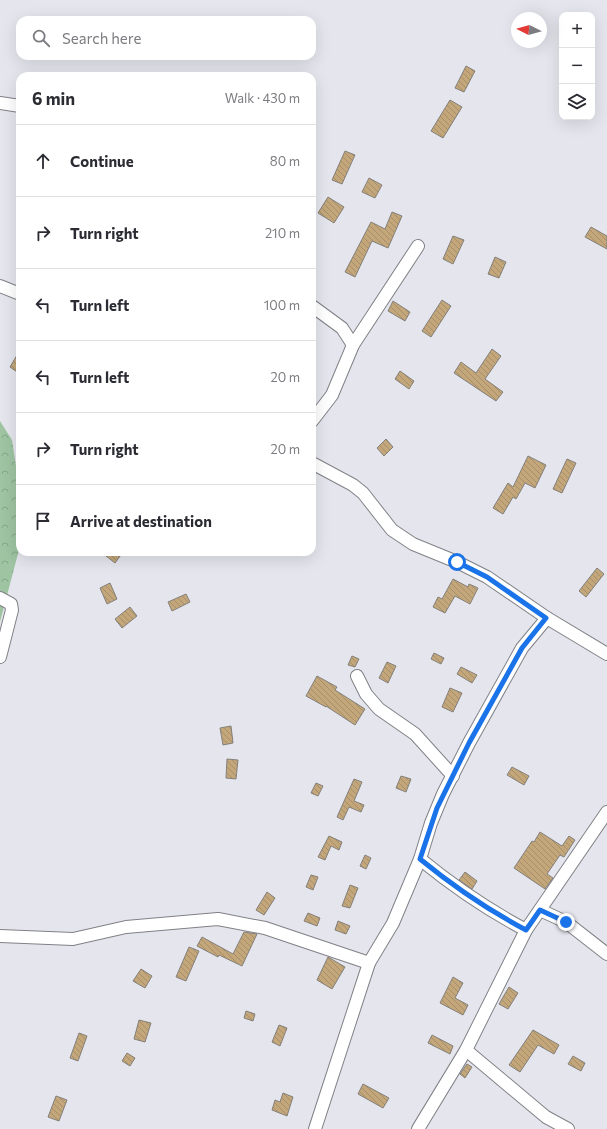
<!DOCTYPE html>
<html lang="en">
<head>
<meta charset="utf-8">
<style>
  :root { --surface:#fff; --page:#f2f2f3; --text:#2b2b33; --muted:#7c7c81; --line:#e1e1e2 }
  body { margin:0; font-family:Commissioner,sans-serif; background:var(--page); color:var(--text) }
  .controls { position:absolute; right:12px; top:12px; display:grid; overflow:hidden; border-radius:8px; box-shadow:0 4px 16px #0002 }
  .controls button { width:36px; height:36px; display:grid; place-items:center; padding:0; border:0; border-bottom:1px solid var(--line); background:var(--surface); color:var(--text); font:20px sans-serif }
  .compass { position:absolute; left:511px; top:12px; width:36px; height:36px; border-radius:50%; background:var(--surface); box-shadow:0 4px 16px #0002; rotate:276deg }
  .stop { position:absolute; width:12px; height:12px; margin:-9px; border:3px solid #1a73e8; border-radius:50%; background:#fff }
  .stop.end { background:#1a73e8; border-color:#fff; box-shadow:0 1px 4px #0008 }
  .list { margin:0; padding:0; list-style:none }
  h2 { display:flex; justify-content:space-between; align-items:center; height:52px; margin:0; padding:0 16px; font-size:17px }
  h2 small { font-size:13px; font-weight:400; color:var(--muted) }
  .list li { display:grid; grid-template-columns:26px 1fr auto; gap:12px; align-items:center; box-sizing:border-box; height:72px; padding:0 16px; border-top:1px solid var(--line) }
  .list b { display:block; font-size:15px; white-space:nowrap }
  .list em { font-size:13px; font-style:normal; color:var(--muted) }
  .icon { flex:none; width:22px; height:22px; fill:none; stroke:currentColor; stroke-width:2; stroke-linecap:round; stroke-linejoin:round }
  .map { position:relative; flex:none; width:607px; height:1129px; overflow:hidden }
  .search { position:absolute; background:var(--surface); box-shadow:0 4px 16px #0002; left:16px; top:16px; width:300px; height:44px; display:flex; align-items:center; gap:10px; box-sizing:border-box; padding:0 14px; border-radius:12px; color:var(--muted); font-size:15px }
  .panel { position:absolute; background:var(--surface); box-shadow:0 4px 16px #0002; left:16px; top:72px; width:300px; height:484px; border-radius:12px }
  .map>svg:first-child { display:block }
</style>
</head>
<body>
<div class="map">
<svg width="607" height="1129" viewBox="0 0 607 1129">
  <defs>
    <pattern id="forest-crowns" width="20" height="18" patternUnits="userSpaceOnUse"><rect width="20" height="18" fill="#9ec4a2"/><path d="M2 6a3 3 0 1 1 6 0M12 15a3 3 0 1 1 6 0" fill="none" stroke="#87a78b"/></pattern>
    <pattern id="building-back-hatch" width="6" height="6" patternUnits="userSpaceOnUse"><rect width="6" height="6" fill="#c3a77b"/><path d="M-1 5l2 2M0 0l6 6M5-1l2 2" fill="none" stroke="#a68f69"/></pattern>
  </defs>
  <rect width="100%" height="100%" fill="#e5e6ed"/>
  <path fill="url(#forest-crowns)" d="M0 421 12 440 20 492V546L0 622Z"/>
  <g fill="url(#building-back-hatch)" stroke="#837f7a">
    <path d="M466 66 475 71 464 92 455 88Z"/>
    <path d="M450 100 462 107 443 138 431 131Z"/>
    <path d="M345 151 355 155 342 184 332 180Z"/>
    <path d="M369 178 382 185 375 198 362 192Z"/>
    <path d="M328 197 344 207 334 223 318 213Z"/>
    <path d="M392 212 402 216 388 248 372 241 355 277 345 272 371 222 385 229Z"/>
    <path d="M591 227 607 236V249L585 237Z"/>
    <path d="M453 236 464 240 453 264 443 259Z"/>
    <path d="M495 257 506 262 499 278 488 274Z"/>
    <path d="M442 300 451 306 431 337 422 331Z"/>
    <path d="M393 301 410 312 405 321 388 311Z"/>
    <path d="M492 349 501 356 485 379 503 392 496 401 454 373 461 362 476 373Z"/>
    <path d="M20 350V374L10 367Z"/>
    <path d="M400 371 414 381 409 389 395 379Z"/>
    <path d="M386 439 393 447 384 456 377 448Z"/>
    <path d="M528 456 546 465 535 488 525 483 516 499 513 497 503 514 493 508 508 483 513 487Z"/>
    <path d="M567 459 576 463 562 493 553 489Z"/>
    <path d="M101 552H123L115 563Z"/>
    <path d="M597 568 604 574 586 597 579 591Z"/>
    <path d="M453 579 468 587 469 584 478 588 470 604 455 596 445 613 433 607 438 597 442 599Z"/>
    <path d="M110 583 117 599 107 604 100 588Z"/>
    <path d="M186 594 190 602 172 611 168 602Z"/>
    <path d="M130 607 137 616 122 628 115 619Z"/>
    <path d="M434 653 444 658 441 664 431 659Z"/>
    <path d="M352 656 359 659 355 667 348 665Z"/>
    <path d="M387 662 396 666 388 683 379 678Z"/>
    <path d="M461 667 477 675 472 683 457 674Z"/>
    <path d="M317 676 337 687 335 690 365 709 355 725 326 706V707L306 696Z"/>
    <path d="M450 688 462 693 453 712 442 707Z"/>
    <path d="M231 726 233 743 223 745 220 728Z"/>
    <path d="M227 759 238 760 236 779 226 778Z"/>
    <path d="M512 767 529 776 524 785 507 775Z"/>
    <path d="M401 776 411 779 406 792 396 788Z"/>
    <path d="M354 779 362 782 354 801 364 805 361 812 349 807 343 820 337 817Z"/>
    <path d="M316 783 323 786 318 796 311 793Z"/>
    <path d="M540 832 562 846 569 836 575 840 564 857 560 855 547 874 553 878 545 889 514 868 532 841 534 842Z"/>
    <path d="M329 836 342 842 339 850 331 846 325 860 318 857Z"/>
    <path d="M365 855 371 858 366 869 360 866Z"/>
    <path d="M465 872 477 881 472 889 459 880Z"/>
    <path d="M311 875 318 877 313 890 306 887Z"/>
    <path d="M350 885 358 888 350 908 342 906Z"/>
    <path d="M267 892 275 898 264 915 256 910Z"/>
    <path d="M308 913 320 918 317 926 304 921Z"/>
    <path d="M338 921 350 926 346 934 335 930Z"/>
    <path d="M244 932 257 934 242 966 219 955 218 957 197 946 202 937 233 954Z"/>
    <path d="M189 947 199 951 186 981 176 977Z"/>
    <path d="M328 957 345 967 332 989 317 980Z"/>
    <path d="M141 969 152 976 145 988 133 981Z"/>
    <path d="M453 977 463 983 455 998 468 1005 463 1015 440 1003Z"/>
    <path d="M509 987 518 993 508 1009 499 1004Z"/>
    <path d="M246 1011 255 1014 253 1021 244 1018Z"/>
    <path d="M139 1020 151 1023 145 1042 134 1039Z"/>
    <path d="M279 1025 287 1028 280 1046 272 1042Z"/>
    <path d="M533 1030 559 1045 554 1054 538 1045 520 1072 509 1065Z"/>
    <path d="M79 1033 87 1036 78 1061 70 1058Z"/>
    <path d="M432 1035 453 1046 450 1054 428 1043Z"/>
    <path d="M127 1053 135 1058 130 1066 122 1061Z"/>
    <path d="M573 1056 585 1063 581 1071 568 1064Z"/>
    <path d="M467 1064 472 1067 465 1078 460 1074Z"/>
    <path d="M363 1084 389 1098 383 1108 358 1094Z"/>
    <path d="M283 1093 293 1097 287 1116 272 1110 275 1100 280 1102Z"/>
    <path d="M56 1096 67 1100 59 1121 48 1117Z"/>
  </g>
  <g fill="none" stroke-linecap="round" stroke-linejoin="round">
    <g stroke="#808187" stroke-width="14">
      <g id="minor">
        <path d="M0 103 20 106"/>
        <path d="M0 286 20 294"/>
        <path d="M312 306 342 328 353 345"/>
        <path d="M312 421 332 395 353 345 418 246"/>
        <path d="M312 463 353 485 363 493 392 530 413 544 457 562 487 577 547 618 607 654"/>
        <path d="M0 598 11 604 12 610 0 657"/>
        <path d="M357 676 366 694 379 709 415 734 453 776"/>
        <path d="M420 859C453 886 488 910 526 930"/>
        <path d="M540 910 566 922 607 954"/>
        <path d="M0 936 73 939 126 927 218 919 265 928 369 963"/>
        <path d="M466 1050 546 1117 568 1129"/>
        <path d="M315 1129 369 963 393 923 420 859 431 823 443 794 469 743 522 648 547 618"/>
        <path d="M418 1129 466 1050 526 930 607 812"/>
      </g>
    </g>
    <use href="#minor" stroke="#fff" stroke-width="12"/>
  </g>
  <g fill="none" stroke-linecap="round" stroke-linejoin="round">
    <path stroke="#1a73e8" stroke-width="5" d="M457 562 487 577 546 618 522 648 469 743 437 808 420 859C453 886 488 910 526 930L540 910 566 922"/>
  </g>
</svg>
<div class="controls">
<button>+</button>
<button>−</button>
<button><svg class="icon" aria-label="layers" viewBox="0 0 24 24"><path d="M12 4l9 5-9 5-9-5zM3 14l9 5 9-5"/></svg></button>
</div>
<svg class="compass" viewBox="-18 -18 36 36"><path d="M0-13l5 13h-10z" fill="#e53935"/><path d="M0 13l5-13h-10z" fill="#7c7c81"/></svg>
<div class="stop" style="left:457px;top:562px"></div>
<div class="stop end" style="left:566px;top:922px"></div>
<div class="search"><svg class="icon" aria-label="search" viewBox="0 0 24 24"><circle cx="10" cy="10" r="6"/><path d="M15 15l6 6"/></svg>Search here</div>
<section class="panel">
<h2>6 min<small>Walk · 430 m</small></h2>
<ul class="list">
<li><svg class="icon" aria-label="ahead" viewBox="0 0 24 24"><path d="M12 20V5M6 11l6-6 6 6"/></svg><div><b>Continue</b></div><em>80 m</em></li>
<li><svg class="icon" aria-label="right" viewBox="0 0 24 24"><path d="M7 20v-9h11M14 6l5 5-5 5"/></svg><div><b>Turn right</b></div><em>210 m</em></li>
<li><svg class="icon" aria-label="left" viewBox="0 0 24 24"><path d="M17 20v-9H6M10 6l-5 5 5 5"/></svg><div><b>Turn left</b></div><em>100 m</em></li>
<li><svg class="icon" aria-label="left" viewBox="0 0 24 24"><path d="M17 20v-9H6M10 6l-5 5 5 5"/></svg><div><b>Turn left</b></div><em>20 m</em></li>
<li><svg class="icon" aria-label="right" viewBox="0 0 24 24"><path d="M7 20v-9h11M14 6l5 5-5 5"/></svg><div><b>Turn right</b></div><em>20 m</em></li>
<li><svg class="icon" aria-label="arrive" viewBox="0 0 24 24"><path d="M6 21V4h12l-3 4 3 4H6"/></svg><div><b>Arrive at destination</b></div></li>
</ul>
</section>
</div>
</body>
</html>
